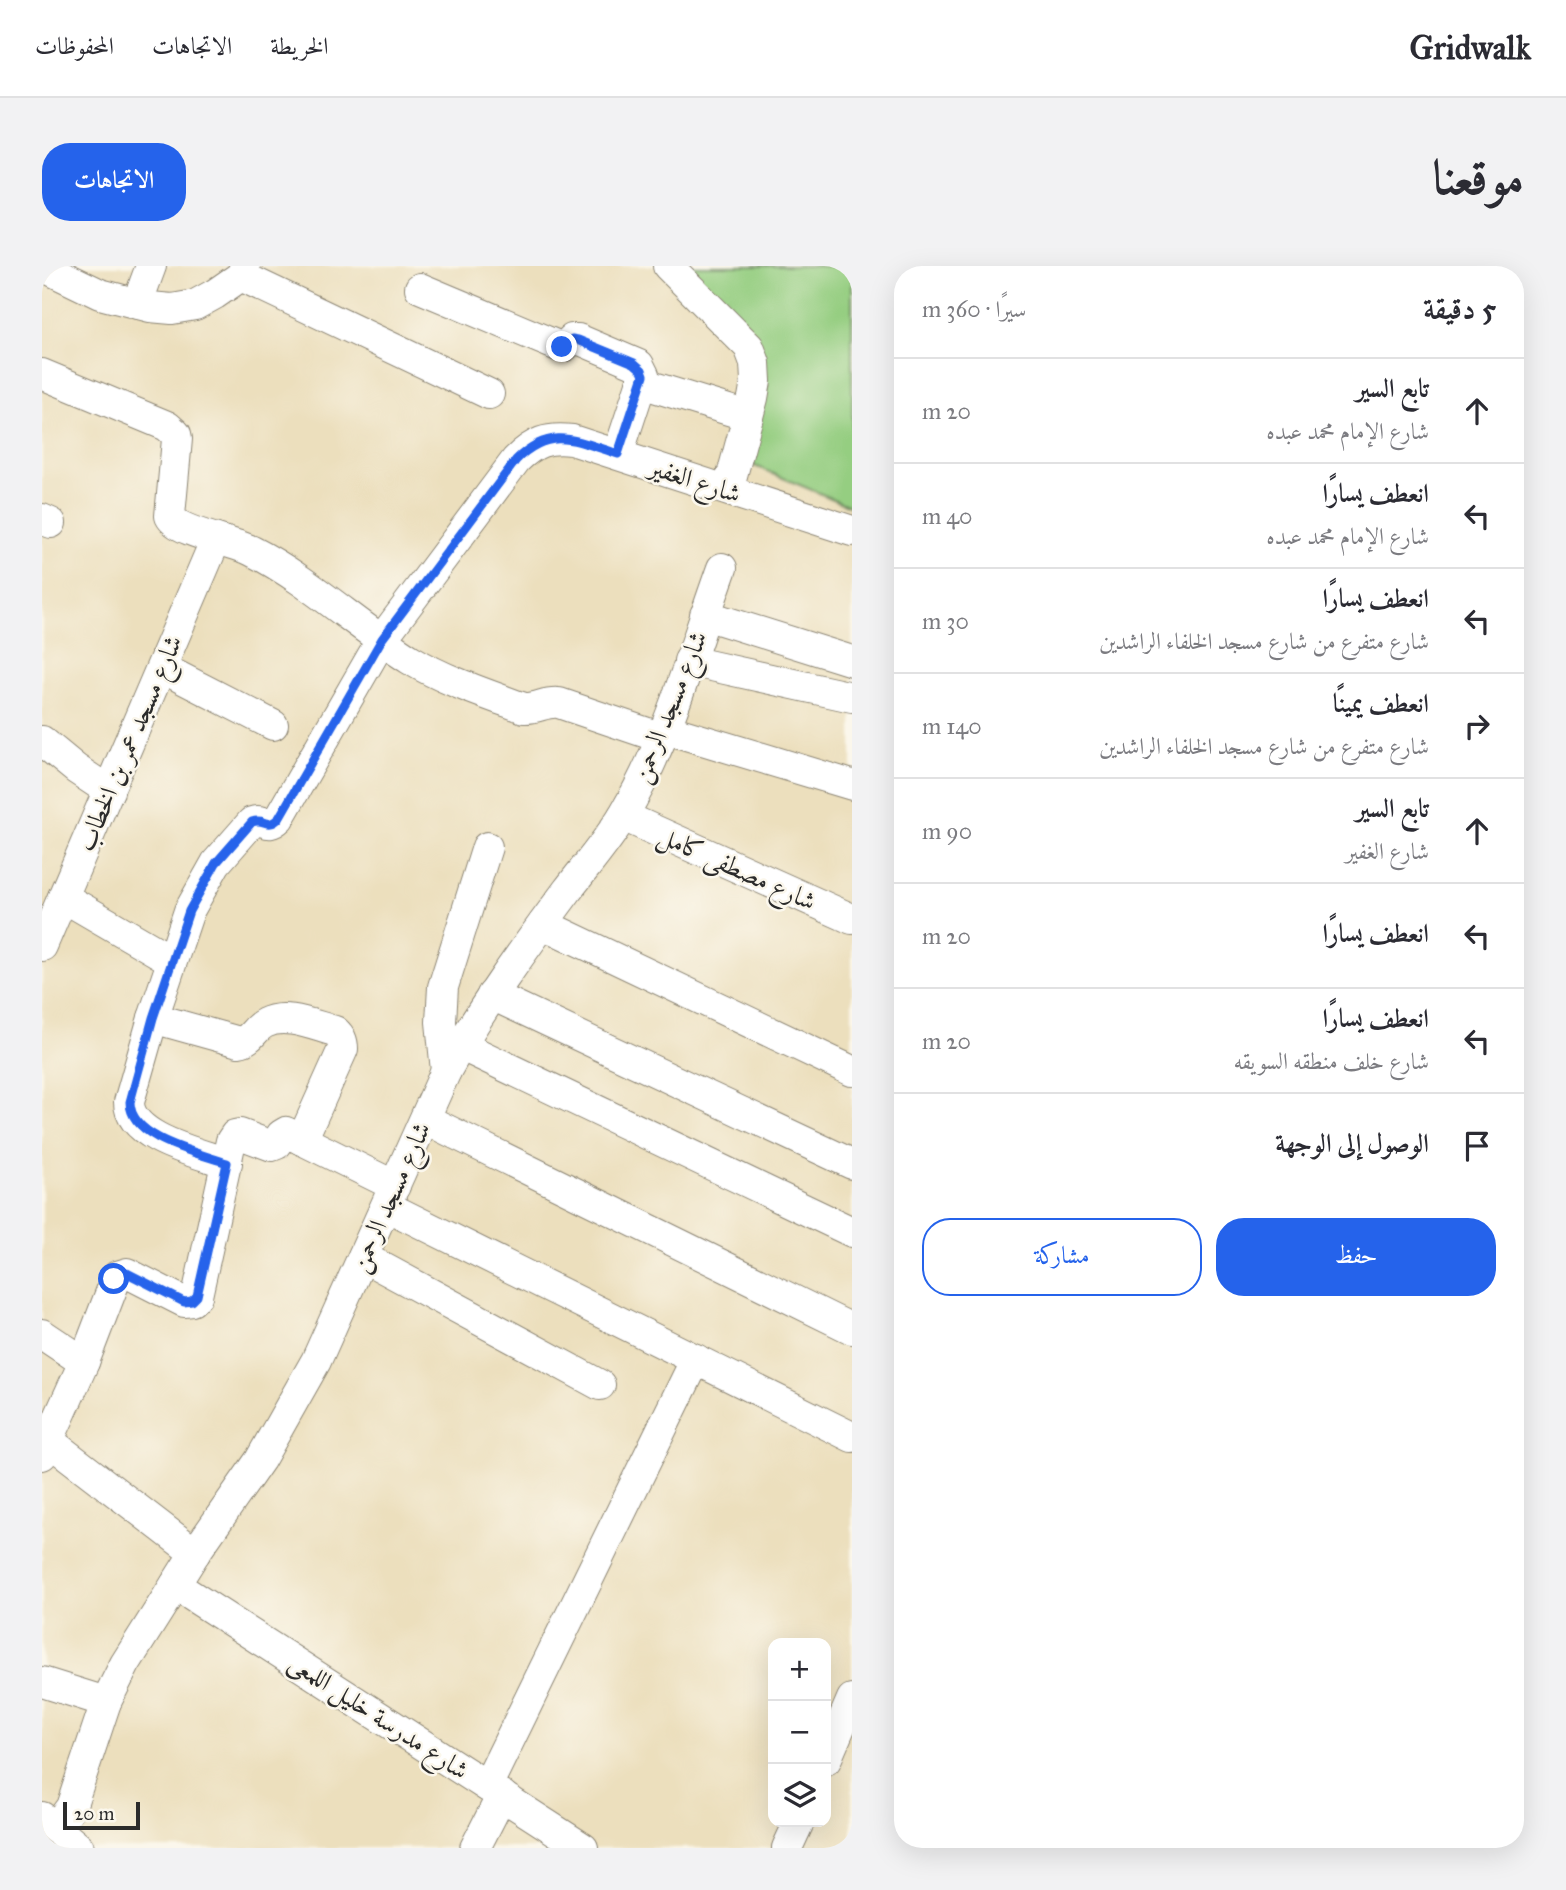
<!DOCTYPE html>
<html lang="ar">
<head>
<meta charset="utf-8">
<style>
  :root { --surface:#fff; --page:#f2f2f3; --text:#2b2b33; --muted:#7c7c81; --line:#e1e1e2; --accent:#2563eb }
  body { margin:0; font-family:"IM FELL Great Primer",Amiri,serif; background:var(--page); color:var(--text); direction:rtl }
  .controls { position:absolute; right:21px; bottom:21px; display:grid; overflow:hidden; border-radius:14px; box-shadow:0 7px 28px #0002 }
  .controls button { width:63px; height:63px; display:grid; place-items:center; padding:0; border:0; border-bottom:2px solid var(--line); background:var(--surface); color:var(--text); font:35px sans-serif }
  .scale { position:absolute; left:21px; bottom:18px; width:77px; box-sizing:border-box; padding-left:7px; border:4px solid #2b2b2b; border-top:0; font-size:19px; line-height:24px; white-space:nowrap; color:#2b2b2b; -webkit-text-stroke:5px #fbf7ec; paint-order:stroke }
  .stop { position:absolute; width:21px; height:21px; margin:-16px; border:5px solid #2563eb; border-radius:50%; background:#fff }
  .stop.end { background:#2563eb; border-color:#fff; box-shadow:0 2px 7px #0008 }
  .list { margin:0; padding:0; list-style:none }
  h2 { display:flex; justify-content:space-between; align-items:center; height:91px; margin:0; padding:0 28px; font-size:30px }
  h2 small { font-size:23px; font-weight:400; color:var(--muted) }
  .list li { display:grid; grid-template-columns:46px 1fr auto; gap:21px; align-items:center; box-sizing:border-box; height:105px; padding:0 28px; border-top:2px solid var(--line) }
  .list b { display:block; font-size:26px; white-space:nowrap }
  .list p { margin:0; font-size:23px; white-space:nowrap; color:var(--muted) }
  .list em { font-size:23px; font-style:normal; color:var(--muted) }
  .actions { display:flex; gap:14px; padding:21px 28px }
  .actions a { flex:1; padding:16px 0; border:2px solid var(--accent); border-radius:28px; text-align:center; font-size:24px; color:var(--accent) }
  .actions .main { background:var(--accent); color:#fff }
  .icon { flex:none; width:38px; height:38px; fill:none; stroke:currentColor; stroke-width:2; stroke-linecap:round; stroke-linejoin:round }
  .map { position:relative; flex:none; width:810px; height:1582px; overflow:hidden; direction:ltr; border-radius:28px }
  header { display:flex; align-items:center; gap:42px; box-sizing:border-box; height:98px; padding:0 35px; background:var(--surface); border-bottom:2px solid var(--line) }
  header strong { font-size:33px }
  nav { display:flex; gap:38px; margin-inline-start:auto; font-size:24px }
  .intro { display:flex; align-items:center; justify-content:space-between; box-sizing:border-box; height:168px; padding:0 42px }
  h1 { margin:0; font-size:49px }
  .button { padding:18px 32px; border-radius:28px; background:var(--accent); color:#fff; font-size:24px; font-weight:700 }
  main { display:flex; gap:42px; padding:0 42px }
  aside { flex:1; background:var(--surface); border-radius:28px; box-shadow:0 7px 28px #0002 }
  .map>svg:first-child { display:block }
</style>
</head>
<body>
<header>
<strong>Gridwalk</strong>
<nav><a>الخريطة</a><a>الاتجاهات</a><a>المحفوظات</a></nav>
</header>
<div class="intro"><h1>موقعنا</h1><a class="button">الاتجاهات</a></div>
<main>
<aside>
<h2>5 دقيقة<small>سيرًا · 360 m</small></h2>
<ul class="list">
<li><svg class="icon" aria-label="ahead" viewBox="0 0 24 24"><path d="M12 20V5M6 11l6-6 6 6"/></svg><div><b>تابع السير</b><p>شارع الإمام محمد عبده</p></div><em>20 m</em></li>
<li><svg class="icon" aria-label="left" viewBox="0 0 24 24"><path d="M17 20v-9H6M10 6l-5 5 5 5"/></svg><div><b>انعطف يسارًا</b><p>شارع الإمام محمد عبده</p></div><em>40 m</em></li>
<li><svg class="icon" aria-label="left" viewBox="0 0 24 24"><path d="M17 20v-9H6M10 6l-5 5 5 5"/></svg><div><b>انعطف يسارًا</b><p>شارع متفرع من شارع مسجد الخلفاء الراشدين</p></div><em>30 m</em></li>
<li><svg class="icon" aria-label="right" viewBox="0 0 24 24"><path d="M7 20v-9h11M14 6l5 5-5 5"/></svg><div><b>انعطف يمينًا</b><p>شارع متفرع من شارع مسجد الخلفاء الراشدين</p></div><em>140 m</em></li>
<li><svg class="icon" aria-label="ahead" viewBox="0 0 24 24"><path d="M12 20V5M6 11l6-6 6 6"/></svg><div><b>تابع السير</b><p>شارع الغفير</p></div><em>90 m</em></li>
<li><svg class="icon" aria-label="left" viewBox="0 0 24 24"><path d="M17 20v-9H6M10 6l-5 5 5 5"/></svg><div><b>انعطف يسارًا</b></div><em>20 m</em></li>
<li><svg class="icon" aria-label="left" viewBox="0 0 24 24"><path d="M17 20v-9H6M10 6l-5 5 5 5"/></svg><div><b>انعطف يسارًا</b><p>شارع خلف منطقه السويقه</p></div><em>20 m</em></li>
<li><svg class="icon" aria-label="arrive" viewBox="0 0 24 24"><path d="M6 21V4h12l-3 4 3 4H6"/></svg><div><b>الوصول إلى الوجهة</b></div></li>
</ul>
<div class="actions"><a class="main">حفظ</a><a>مشاركة</a></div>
</aside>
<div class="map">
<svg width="810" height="1582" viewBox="0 0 810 1582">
  <rect width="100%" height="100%" fill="#fbf7ec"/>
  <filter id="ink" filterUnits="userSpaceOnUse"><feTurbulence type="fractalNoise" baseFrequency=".0143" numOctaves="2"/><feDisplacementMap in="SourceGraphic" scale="14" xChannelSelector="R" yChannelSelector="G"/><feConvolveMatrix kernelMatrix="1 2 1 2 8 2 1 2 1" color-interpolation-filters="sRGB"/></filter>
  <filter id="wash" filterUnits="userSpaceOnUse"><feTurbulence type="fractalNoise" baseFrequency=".00686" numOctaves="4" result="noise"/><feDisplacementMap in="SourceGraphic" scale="28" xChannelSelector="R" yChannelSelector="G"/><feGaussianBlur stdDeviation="1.57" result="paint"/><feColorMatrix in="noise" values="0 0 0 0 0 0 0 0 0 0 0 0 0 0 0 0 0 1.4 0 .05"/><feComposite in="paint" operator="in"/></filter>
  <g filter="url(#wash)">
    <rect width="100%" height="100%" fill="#ecdfbd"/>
    <path fill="#95ce81" stroke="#607c56" stroke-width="2" d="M632 0H810V241L691 191 713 81Z"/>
  </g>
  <g filter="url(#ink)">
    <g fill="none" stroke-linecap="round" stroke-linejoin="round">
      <g stroke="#8c8574" stroke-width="32">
        <g id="minor">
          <path d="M0 0 58 28 108 41 130 43 153 39 173 28 199 10 203 0"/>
          <path d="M626 0 707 81 713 97 714 115 711 132 686 224"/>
          <path d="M199 10 447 128"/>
          <path d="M378 22 516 80H523L530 73H536L597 99 602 109 576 188"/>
          <path d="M95 38 109 0"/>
          <path d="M0 108 125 160 134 168 135 173 128 250C136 267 191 275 210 285 267 314 315 360 369 394 404 415 444 428 482 442 495 443 504 435 517 437L620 472"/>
          <path d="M599 117 706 150"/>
          <path d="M0 253 9 257"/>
          <path d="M663 349 810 395"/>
          <path d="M647 395 810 431"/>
          <path d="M120 402 231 459"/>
          <path d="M624 463 810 519"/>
          <path d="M0 475 34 503 67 525"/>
          <path d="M581 550 810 653"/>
          <path d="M21 631 129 694"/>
          <path d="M501 658 810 805"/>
          <path d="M0 680 174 273"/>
          <path d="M450 729 810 898"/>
          <path d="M111 752 197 776C210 774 212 762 223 757 243 746 273 760 293 765 299 770 301 775 301 783L260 874"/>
          <path d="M418 779 810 966"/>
          <path d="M404 805 399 756 401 721 445 581"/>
          <path d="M383 853 810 1063"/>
          <path d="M185 897C157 887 87 872 87 836L111 752 147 645 174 597 210 556C223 551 225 564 237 552L340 373 474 194C492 176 505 171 530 174L810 265"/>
          <path d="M344 940 810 1171"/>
          <path d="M321 991 558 1119"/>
          <path d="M0 1068 42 1096"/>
          <path d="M7 1175 153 1287"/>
          <path d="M0 1189 42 1096 75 1010 85 1007 142 1036 150 1035 155 1030 189 875 193 869 198 868 230 880 235 878 239 869 244 866 353 920"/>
          <path d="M133 1319 541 1582"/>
          <path d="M0 1416 64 1436"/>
          <path d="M784 1494 810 1433"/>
          <path d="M445 1520 654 1093"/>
          <path d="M0 1551 37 1582"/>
          <path d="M14 1561 29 1541 64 1436 83 1398 153 1287 218 1194 274 1095 404 805C439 742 482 683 525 625 544 600 566 575 582 548 627 472 650 385 680 302"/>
          <path d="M433 1582 460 1529"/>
          <path d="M745 1582 757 1556"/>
        </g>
      </g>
      <use href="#minor" stroke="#fff" stroke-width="30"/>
    </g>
  </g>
  <g fill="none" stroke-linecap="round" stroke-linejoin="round" filter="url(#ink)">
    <path stroke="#2563eb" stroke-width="9" d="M72 1013 78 1008 85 1007 142 1036 150 1035 155 1030 185 897C157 887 88 873 88 836L111 752 147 645 174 597 210 556C223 551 225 564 237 552L340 373 474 194C509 159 535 175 576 188L602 109 600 104 592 97 536 74 530 73 520 81"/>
  </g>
  <g text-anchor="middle" stroke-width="5" stroke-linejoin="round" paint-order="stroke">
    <g font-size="26" fill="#2b2b2b" stroke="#fbf7ec">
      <text transform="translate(653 214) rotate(18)" y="9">شارع الغفير</text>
      <text transform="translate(627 441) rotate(-68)" y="9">شارع مسجد الرحمن</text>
      <text transform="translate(87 477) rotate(-67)" y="9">شارع مسجد عمر بن الخطاب</text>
      <text transform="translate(695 602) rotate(24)" y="9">شارع مصطفى كامل</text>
      <text transform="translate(348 931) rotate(-66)" y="9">شارع مسجد الرحمن</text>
      <text transform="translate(337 1450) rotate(33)" y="9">شارع مدرسة خليل اللمعى</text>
    </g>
  </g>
</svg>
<div class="controls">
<button>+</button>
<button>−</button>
<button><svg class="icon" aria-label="layers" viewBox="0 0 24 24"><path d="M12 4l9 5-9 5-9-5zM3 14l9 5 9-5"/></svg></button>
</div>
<div class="scale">20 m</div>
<div class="stop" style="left:72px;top:1013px"></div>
<div class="stop end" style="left:520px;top:81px"></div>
</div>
</main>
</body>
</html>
